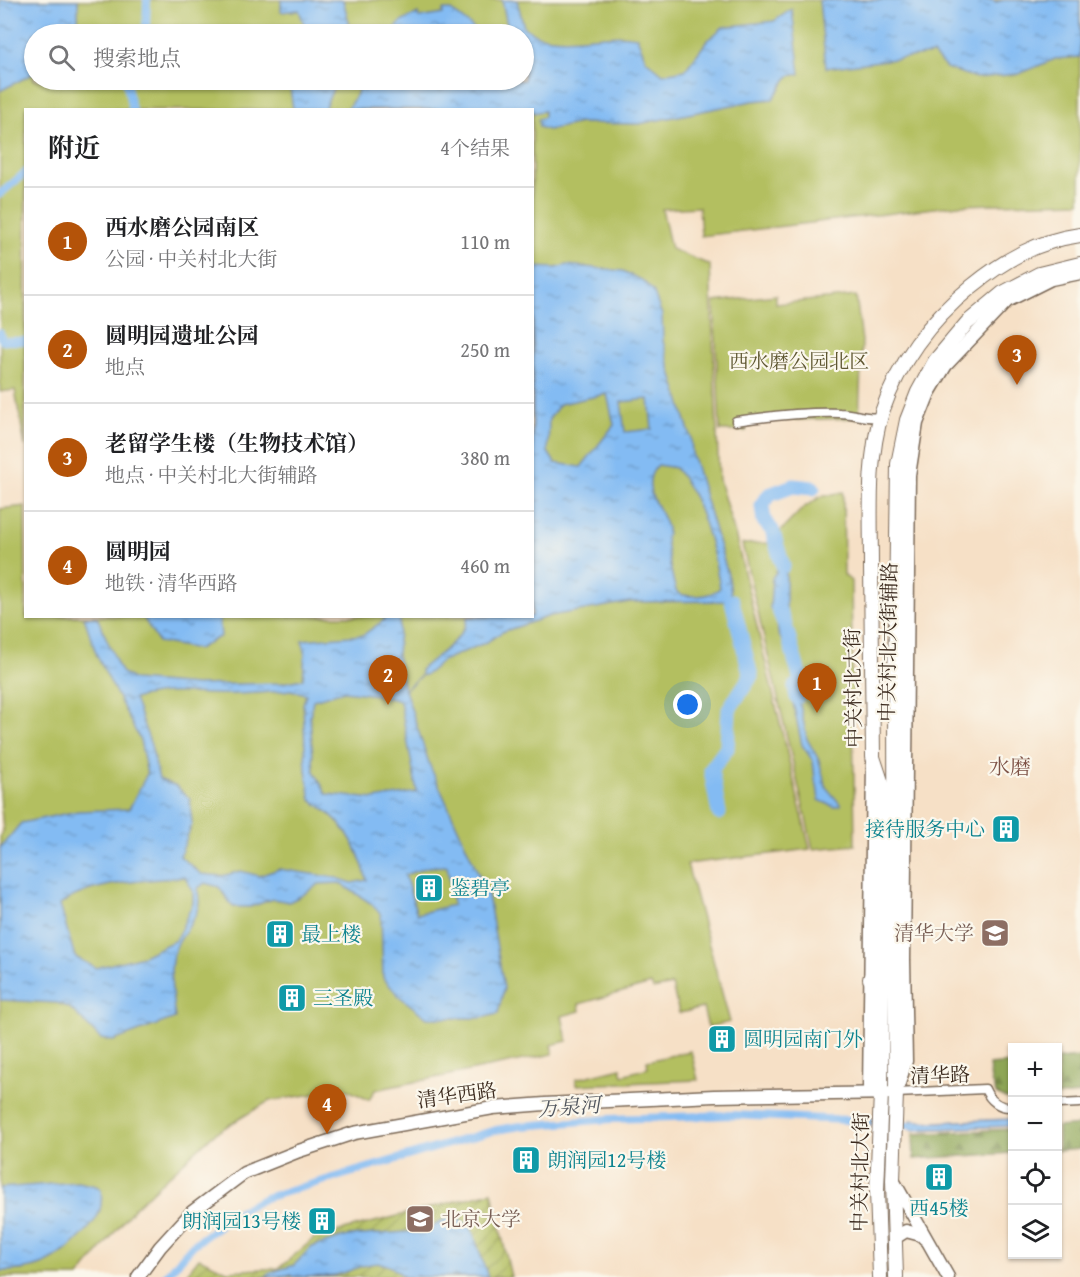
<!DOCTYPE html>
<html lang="zh">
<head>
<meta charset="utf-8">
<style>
  :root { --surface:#fff; --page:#f2f2f2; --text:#202124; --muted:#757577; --line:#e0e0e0; --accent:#b45309 }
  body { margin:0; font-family:"Gentium Book Plus","Noto Serif SC",serif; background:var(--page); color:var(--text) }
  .controls { position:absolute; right:18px; bottom:18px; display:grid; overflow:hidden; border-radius:0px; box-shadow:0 2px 4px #0004 }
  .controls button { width:54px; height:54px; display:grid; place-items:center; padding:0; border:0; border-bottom:2px solid var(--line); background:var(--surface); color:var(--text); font:30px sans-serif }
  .you { position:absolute; left:688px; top:705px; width:21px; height:21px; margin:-15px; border:4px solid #fff; border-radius:50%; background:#1a73e8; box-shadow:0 0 0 9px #1a73e833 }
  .badge { display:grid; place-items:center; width:39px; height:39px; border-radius:50%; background:var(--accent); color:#fff; font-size:20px; font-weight:700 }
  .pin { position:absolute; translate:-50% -50px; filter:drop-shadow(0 2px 3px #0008) }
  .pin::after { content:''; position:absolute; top:32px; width:21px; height:18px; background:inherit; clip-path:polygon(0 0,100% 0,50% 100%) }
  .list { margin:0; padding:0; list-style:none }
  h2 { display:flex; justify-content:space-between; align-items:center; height:78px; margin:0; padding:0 24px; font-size:26px }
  h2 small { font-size:20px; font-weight:400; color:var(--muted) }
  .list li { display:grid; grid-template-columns:39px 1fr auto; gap:18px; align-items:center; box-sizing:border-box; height:108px; padding:0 24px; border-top:2px solid var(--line) }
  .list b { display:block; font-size:22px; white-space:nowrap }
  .list p { margin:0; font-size:20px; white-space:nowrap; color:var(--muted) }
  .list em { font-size:20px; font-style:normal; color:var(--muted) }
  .icon { flex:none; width:33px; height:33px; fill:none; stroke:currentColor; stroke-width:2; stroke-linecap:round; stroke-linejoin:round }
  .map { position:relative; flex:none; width:1080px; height:1277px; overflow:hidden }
  .search { position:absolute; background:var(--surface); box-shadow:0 2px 4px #0004; left:24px; top:24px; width:510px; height:66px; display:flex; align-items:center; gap:15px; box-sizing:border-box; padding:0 21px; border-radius:33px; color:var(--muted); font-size:22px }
  .panel { position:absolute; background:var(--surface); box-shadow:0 2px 4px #0004; left:24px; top:108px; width:510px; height:510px; border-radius:0px }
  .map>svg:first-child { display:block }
</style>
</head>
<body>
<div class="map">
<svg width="1080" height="1277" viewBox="0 0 1080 1277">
  <defs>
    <pattern id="forest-firs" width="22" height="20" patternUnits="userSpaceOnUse" patternTransform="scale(1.5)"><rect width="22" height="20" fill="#8ea657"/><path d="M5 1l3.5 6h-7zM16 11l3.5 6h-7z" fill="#758747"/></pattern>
    <pattern id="garden-furrows" width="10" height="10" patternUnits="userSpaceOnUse" patternTransform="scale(1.5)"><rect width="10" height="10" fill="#b3bf61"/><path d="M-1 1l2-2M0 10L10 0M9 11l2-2" fill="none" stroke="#939b4f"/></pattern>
    <pattern id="water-ripples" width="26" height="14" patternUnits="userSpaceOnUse" patternTransform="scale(1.5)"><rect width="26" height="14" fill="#83bbf3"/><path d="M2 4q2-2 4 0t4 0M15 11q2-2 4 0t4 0" fill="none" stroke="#6c98c4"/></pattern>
  </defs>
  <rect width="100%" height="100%" fill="#fbf7ec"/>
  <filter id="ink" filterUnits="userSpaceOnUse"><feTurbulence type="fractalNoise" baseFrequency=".0167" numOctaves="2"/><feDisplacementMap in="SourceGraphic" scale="12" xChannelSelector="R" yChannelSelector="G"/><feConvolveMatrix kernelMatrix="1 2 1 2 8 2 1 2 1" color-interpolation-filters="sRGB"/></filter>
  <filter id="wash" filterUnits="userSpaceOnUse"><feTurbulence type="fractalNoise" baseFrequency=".008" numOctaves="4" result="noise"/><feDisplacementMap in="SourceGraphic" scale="24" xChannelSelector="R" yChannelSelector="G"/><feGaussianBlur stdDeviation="1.35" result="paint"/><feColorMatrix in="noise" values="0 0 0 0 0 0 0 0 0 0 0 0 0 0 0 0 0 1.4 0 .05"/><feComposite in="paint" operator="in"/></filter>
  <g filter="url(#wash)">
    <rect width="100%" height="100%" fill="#f6e0c6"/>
    <g fill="#b3bf61" stroke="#777440" stroke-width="1.5" fill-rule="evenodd">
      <path d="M0 0H1080V202L959 205 701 236 699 207 662 209 671 249 710 265 719 480 736 538 810 849 687 864 730 1022 708 1027 703 1008 679 1013 672 985 653 989 651 984 579 1004 580 1011 562 1016 567 1041 551 1045 553 1054 375 1090 369 1100 346 1089 269 1101 214 1134 134 1208 79 1277H0V837L3 831 0 794V509L25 506 26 616H532V110H26L25 446 15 390 0 392ZM34 34H524V80H34Z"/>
      <path d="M776 295V304L856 296 862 341 859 418 747 421 746 431H720L714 302Z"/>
      <path d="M843 492 844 575 851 581 855 845 813 849 742 544 769 543 803 508 820 497Z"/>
      <path d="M691 1051 698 1080 577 1085 576 1079 621 1068 623 1075 648 1068 647 1061Z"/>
    </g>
    <g fill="url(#forest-firs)" stroke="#64683a" stroke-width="1.5">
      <path d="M1080 1057V1094L1058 1096V1059Z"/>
      <path d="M1012 1063V1100H1009L996 1094 991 1081 989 1065Z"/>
      <path d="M1080 1125V1149L1058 1151V1127Z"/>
      <path d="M1012 1129V1153L914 1159 913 1134Z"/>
    </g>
    <path fill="url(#garden-furrows)" stroke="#777440" stroke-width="1.5" d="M492 1192 511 1277H184L199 1258 227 1271 279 1268 316 1237Z"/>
    <g fill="url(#water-ripples)" stroke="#5f7288" stroke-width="1.5" fill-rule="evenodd">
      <path d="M0 0H78V34H34V73L0 91Z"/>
      <path d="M281 0H343L349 22 347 34H298L297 29 305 27 299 10 281 12Z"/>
      <path d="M502 0H517L524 27C529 30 535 35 541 36 573 44 605 31 637 37L646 60 663 74 685 70 708 40 723 27 774 21 792 9 800 74 789 76 773 99 752 101 639 124 580 123 548 130 539 127 538 119 544 117V111L533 113 532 110 347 109 357 94 360 80H524V34H506L508 30Z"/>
      <path d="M819 0H992L996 2 1004 0H1080V57L1055 59 1019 74 976 78 946 68 933 54 826 68Z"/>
      <path d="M443 10H451L481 34H390L401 22 418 13 419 18 443 14Z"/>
      <path d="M289 80H337L325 107 326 110 293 109Z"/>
      <path d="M567 265 623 271 642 280 653 291 662 315 663 341 671 371 691 438 692 453 729 578 732 601 630 602 550 616 502 632 487 642 442 661 427 674 421 676 405 690 430 766 488 895 504 988 498 1014 481 1018H427L399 996 383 978 381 915 372 904 340 883 319 884 301 896 289 902 273 899 250 907H233L219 887 205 883 197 889C206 914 182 930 174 952 168 968 173 1001 175 1018L113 1041 101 1039 70 1008 57 1003 0 1000V848L21 823 78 811 129 809 147 774 140 740 97 656 84 617H97L121 672 134 680 196 685 282 683 303 679 305 651 302 640 363 635 384 620V617H400L397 655 404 690 421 675V669C435 657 468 636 467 617L532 616 533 267 556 268ZM607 394 614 425 581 467 555 463 548 452 549 419 560 404ZM649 399 652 429 625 432 621 402ZM658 465 675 468C700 496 714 550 720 588 713 594 704 596 695 596 689 596 681 596 677 592 674 589 666 545 666 538 666 535 668 532 667 529 665 514 650 501 650 486 649 478 652 471 658 465ZM291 690 306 694 303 704 306 771 311 800C344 821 357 843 367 880L352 883 337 878 279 869 259 876 241 871 222 876 201 874 180 856 192 824 190 799 176 786 159 779 151 745 134 699C160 690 185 693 212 694 239 695 265 693 291 690ZM344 691 377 695 400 701 417 792 374 799 327 794 314 771 310 716 313 700ZM447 866 453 905 417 914 405 875 428 867ZM185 877 193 891V903L176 940 143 956 96 968 75 957 60 905C91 881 147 881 185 877Z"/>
      <path d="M780 548 786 568V630L792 638 802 684 797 690 807 739 819 760 826 787 841 805 834 807 819 800 817 785 815 780 813 761 802 745 790 689 795 678 791 652 786 648 778 633 777 618 770 608 772 578 778 569 776 550Z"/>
      <path d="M143 617H219L221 636 198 649 158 642Z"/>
      <path d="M1012 1119V1126L911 1130V1120L934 1122Z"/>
      <path d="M78 1182 96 1186 101 1189C102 1198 102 1209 97 1217 89 1231 64 1254 50 1261 36 1269 16 1271 0 1271V1188Z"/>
      <path d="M450 1216 468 1224 474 1235 488 1277H404C379 1252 365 1267 336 1275 323 1277 308 1277 294 1277L291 1275 265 1277 272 1272 294 1265 312 1247 348 1236 421 1231 430 1228Z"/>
    </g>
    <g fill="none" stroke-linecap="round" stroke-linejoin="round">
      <g stroke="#83bbf3" stroke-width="8">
        <path d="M142 34 146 28 147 0"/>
        <path d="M126 80 132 110"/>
        <path d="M0 194 26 172"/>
        <path d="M0 333 3 341H26"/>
        <path d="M165 1277 193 1245 239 1211 265 1198 496 1130 521 1126 611 1119 732 1115 847 1120 920 1126"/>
      </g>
      <g stroke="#83bbf3" stroke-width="15">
        <path d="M783 566 772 530 764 521 762 506 769 495 793 486 813 488"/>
        <path d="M778 608 785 625 801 681 795 687 797 697"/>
        <path d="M719 813 711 770 727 748 729 709 751 676 732 601"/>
      </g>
    </g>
  </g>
  <g filter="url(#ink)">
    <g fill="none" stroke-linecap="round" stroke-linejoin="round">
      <g stroke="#7c6a59" stroke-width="11">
        <g id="street">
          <path d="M736 421C770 416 806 412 840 413 854 413 868 420 881 417"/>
          <path d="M896 1093 985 1089C990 1101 1000 1108 1012 1107"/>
          <path d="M1058 1104 1080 1103"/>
        </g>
      </g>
      <g stroke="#7c6a59" stroke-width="15">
        <g id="secondary">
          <path d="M869 1093 873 761"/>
          <path d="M893 1180 948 1277"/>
          <path d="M895 1238 906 1231 921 1235 925 1239"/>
          <path d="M138 1277 160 1247 192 1212 244 1173 299 1151 354 1133 493 1108 545 1104 714 1096 896 1093 906 1061 904 960 909 475 917 423 929 393 946 365 1007 301 1051 279 1080 273"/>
        </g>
      </g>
      <g stroke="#7c6a59" stroke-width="16">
        <g id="primary">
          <path d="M870 979 880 956"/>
          <path d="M880 1277 877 1191 881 1093 884 790 873 757C872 694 872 630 871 566 871 516 867 460 882 412 899 362 930 320 971 287 1004 260 1037 241 1080 235"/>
          <path d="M896 1277 893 1180 896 1093 895 689 898 464 907 420 918 392 935 361 967 323 1003 293 1039 274 1080 264"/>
        </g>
      </g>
      <use href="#street" stroke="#fff" stroke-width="8"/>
      <use href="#secondary" stroke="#fff" stroke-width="12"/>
      <use href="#primary" stroke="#fff" stroke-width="14"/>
    </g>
  </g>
  <defs>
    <g id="building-square" transform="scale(1.5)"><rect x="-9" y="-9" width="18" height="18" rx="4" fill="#0f9aa8" stroke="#fbf7ec"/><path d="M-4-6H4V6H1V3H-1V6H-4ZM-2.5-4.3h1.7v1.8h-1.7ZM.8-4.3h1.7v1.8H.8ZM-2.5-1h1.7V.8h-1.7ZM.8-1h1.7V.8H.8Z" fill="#fff"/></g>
    <g id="university-square" transform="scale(1.5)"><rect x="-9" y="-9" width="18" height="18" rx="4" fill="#8d6e63" stroke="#fbf7ec"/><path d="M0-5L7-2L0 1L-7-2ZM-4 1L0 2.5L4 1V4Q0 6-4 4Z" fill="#fff"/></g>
  </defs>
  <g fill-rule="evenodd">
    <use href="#building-square" x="1006" y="829"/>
    <use href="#building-square" x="429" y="888"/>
    <use href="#university-square" x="995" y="933"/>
    <use href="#building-square" x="280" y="934"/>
    <use href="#building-square" x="292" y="998"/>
    <use href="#building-square" x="722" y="1039"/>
    <use href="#building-square" x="526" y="1160"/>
    <use href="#building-square" x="939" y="1177"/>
    <use href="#university-square" x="420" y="1219"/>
    <use href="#building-square" x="322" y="1221"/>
  </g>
  <g text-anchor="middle" stroke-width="4.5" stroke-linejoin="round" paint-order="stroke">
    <g font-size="20" fill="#5f5732" stroke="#fbf7ec">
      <text x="799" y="368">西水磨公园北区</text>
    </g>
    <g font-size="20" fill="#3b2a1e" stroke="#fbf7ec">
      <text transform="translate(888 642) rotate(-89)" y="7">中关村北大街辅路</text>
      <text transform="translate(853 688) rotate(-91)" y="7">中关村北大街</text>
      <text transform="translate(940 1075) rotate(-2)" y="7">清华路</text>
      <text transform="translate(457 1095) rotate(-8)" y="7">清华西路</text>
      <text transform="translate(860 1172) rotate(-89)" y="7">中关村北大街</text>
    </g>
    <g font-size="20" fill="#0d838f" stroke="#fbf7ec" text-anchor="start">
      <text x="985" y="836" text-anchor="end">接待服务中心</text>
      <text x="450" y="895">鉴碧亭</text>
      <text x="301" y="941">最上楼</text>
      <text x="313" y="1005">三圣殿</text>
      <text x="743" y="1046">圆明园南门外</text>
      <text x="547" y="1167">朗润园12号楼</text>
      <text x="939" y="1215" text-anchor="middle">西45楼</text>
      <text x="301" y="1228" text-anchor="end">朗润园13号楼</text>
    </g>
    <g font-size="20" fill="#785e54" stroke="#fbf7ec" text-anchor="end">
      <text x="974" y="940">清华大学</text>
      <text x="441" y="1226" text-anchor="start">北京大学</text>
    </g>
    <g font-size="21" fill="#7e5347" stroke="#fbf7ec">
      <text x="1010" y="774">水磨</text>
    </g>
    <g font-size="21" font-style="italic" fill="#51565e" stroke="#fbf7ec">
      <text transform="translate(569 1107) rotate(-4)" y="7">万泉河</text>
    </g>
  </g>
</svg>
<div class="controls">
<button>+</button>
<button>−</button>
<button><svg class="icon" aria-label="locate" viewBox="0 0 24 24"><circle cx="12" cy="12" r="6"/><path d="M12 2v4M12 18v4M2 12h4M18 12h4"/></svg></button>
<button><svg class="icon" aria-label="layers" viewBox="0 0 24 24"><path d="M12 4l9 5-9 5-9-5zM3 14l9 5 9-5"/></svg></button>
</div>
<div class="you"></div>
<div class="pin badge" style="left:817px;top:713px">1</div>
<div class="pin badge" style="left:388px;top:705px">2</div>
<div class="pin badge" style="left:1017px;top:385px">3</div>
<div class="pin badge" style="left:327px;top:1134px">4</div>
<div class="search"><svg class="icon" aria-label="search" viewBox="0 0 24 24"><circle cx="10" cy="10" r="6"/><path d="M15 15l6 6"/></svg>搜索地点</div>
<section class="panel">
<h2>附近<small>4个结果</small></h2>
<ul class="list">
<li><span class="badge">1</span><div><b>西水磨公园南区</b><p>公园 · 中关村北大街</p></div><em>110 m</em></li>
<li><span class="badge">2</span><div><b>圆明园遗址公园</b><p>地点</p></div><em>250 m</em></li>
<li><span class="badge">3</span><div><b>老留学生楼（生物技术馆）</b><p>地点 · 中关村北大街辅路</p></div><em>380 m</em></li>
<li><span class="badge">4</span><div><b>圆明园</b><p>地铁 · 清华西路</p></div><em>460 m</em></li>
</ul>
</section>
</div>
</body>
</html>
